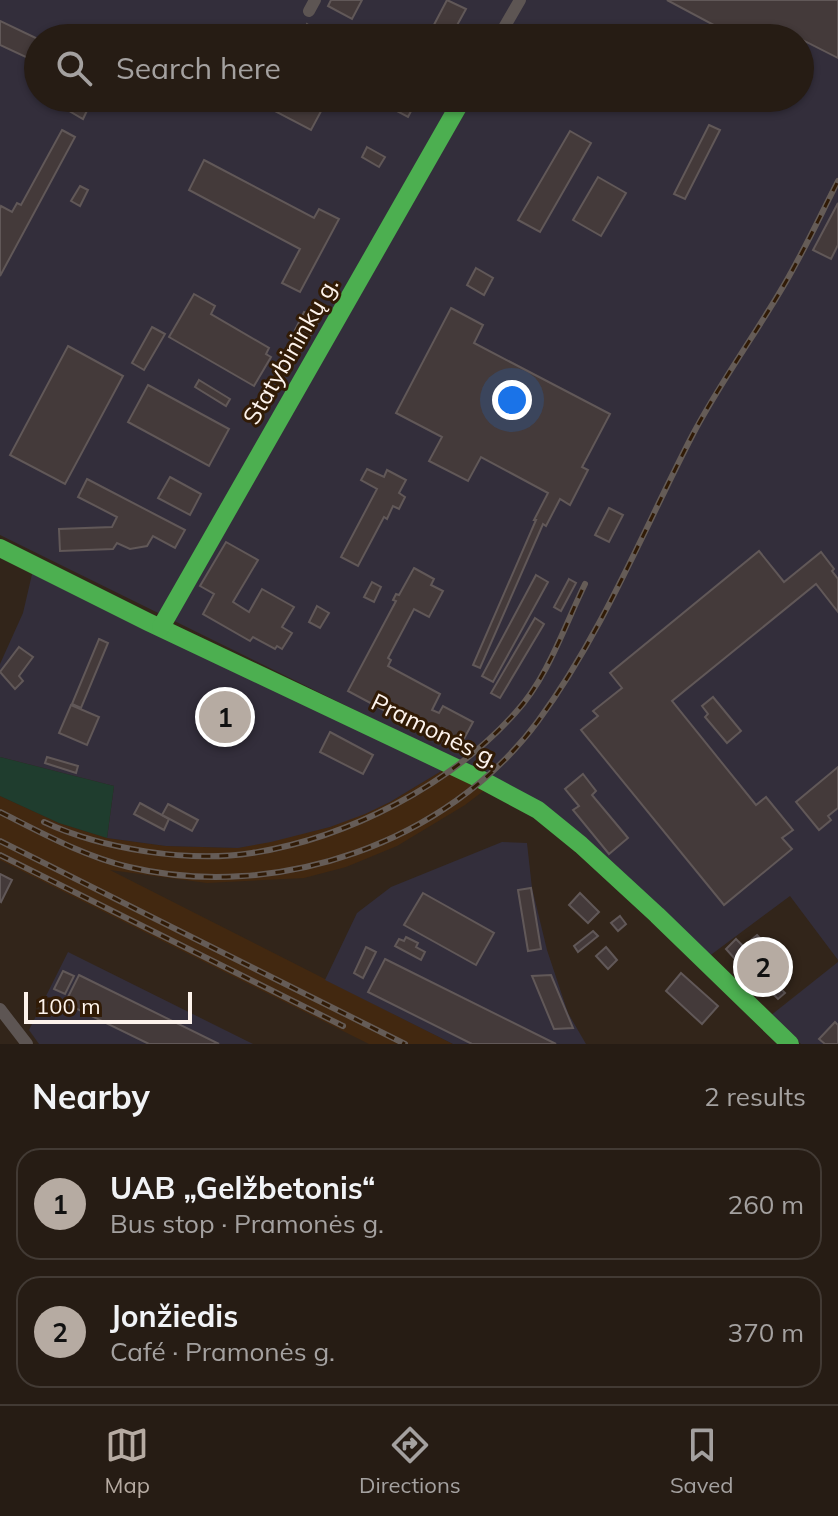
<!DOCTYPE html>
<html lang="en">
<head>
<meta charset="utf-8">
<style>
  :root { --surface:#261c14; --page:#2e251d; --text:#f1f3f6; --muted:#a4a1a0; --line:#423a34; --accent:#b6aba2 }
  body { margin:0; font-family:Mulish,sans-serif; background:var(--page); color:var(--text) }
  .scale { position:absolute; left:24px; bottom:20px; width:168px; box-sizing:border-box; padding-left:8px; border:4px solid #fdf3ec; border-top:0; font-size:22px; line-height:28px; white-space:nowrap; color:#fdf3ec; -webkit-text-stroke:6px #311b06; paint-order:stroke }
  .you { position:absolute; left:512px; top:400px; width:28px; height:28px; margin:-20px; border:6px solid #fff; border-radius:50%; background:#1a73e8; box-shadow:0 0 0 12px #1a73e833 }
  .badge { display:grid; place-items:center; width:52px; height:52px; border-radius:50%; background:var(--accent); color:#111; font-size:26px; font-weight:700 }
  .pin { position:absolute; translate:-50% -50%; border:4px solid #fff; box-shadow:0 2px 8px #0006 }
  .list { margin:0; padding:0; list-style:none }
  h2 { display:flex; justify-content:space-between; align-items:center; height:104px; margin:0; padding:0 32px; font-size:34px }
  h2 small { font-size:26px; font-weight:400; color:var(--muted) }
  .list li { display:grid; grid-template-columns:52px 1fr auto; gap:24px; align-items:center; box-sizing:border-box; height:112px; margin:0 16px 16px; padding:0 16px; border:2px solid var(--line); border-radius:24px }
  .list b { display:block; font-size:30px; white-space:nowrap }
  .list p { margin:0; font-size:26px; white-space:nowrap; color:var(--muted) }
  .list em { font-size:26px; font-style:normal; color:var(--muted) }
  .icon { flex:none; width:44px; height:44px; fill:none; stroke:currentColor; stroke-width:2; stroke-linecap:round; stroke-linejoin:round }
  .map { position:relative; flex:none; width:838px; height:1044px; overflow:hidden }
  .search { position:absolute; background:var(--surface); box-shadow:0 2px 6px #0004; left:24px; right:24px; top:24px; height:88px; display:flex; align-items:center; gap:20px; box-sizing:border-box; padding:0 28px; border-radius:44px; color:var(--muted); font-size:30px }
  .sheet { height:360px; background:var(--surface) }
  nav { display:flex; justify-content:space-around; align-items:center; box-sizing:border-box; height:112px; border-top:2px solid var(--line); background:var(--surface); font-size:22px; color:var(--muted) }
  nav a { display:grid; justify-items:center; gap:4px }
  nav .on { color:var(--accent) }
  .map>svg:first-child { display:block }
</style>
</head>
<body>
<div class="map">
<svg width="838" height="1044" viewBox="0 0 838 1044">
  <rect width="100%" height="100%" fill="#32251a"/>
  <path fill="#422810" d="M443 770 486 789 465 805 397 846 346 867 304 878 207 883 110 870 453 1044H369L0 860V796L59 823 107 838 166 846 238 848 330 827 390 802Z"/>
  <g fill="#332e3b" fill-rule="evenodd">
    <path d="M0 0H838V960L790 896 708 957 560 817 448 756 0 535ZM38 38H800V98H38Z"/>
    <path d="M33 570 443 770 390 802 365 814 330 827 271 842 238 848 166 846 107 838 114 786 0 757V664L23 613Z"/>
    <path d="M502 842 527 843 532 888 547 950 568 1013 586 1044H453L325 980 357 913 391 887Z"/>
    <path d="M68 952 253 1044H39L29 1030Z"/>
    <path d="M838 962V1044H801L770 1016Z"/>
  </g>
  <path fill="#1f3d2e" d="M0 757 114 786 107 838 59 823 0 796Z"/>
  <g fill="#443a3a" stroke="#615858" stroke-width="2">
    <path d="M331 0H362L352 19 328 6Z"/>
    <path d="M447 0 466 9 450 38H427Z"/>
    <path d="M667 0H838V58L783 30 779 38H738Z"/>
    <path d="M0 21 38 39 30 59 0 45Z"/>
    <path d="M307 24 330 38H299Z"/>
    <path d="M63 98H93L83 119 59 105Z"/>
    <path d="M250 98H318L326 102 311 130Z"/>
    <path d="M382 98H418L408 117 380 102Z"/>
    <path d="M709 125 720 130 685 199 674 194Z"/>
    <path d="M62 130 75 137 0 276V209L1 206 12 212 17 203 21 205Z"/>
    <path d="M570 131 591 143 540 232 518 220Z"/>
    <path d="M367 147 385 157 379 167 362 157Z"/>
    <path d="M204 160 314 218 319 209 339 219 300 292 282 283 300 249 189 190Z"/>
    <path d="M598 177 626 193 601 236 573 220Z"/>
    <path d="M80 186 88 190 80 206 71 201Z"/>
    <path d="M838 203V245L831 259 813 250Z"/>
    <path d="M476 268 493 278 484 295 467 285Z"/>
    <path d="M194 294 215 306 211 314 269 348 266 354 271 357 254 386 169 337Z"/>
    <path d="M451 308 483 325 474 343 610 414 582 467 588 470 570 505 560 499 546 526 543 524 480 668 473 665 536 520H534L548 493 481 457 468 481 429 461 442 437 396 413Z"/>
    <path d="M304 312 319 320 309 338 295 330Z"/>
    <path d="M152 327 165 334 144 370 132 363Z"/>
    <path d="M68 346 123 376 65 484 10 455Z"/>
    <path d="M199 380 230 399 226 406 195 387Z"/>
    <path d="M148 385 229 429 209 466 128 422Z"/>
    <path d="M367 469 384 477 387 470 406 480 399 493 405 497 399 509 393 506 387 519 384 517 358 566 341 557 377 489 361 480Z"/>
    <path d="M170 477 201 494 190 515 158 498Z"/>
    <path d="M87 479 185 530 175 548 153 536 147 546 130 549 117 543 113 549 60 551 59 529 112 527 117 517 78 497Z"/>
    <path d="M609 508 623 515 609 542 595 535Z"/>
    <path d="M226 542 258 560 233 602 249 612 262 589 294 607 282 627 292 633 282 649 277 646 275 649 253 637 250 641 203 614 214 594 200 586Z"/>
    <path d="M759 551 784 582 821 552 834 569 832 571 838 579V612L816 584 672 701 756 805 766 797 793 830 782 838 792 849 724 905 581 730 598 716 593 711 622 688 610 673Z"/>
    <path d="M414 568 434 579 431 585 443 591 429 617 414 609 388 658 391 660 388 666 440 694 432 710 439 713 443 706 473 722 458 750 348 691 396 601 393 600 396 594 399 595Z"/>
    <path d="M536 575 548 582 493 682 482 676Z"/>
    <path d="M569 579 576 583 561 611 554 607Z"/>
    <path d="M372 582 381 587 374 602 364 597Z"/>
    <path d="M317 606 329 613 320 628 309 622Z"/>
    <path d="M535 618 544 624 500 698 491 693Z"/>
    <path d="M99 639 108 643 81 708 72 704Z"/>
    <path d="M19 647 33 657 19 676 23 681 15 689 0 672Z"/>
    <path d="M713 697 741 731 727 743 705 717 708 714 702 706Z"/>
    <path d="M71 705 99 717 87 745 59 733Z"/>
    <path d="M330 732 373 755 363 774 320 752Z"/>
    <path d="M47 757 78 766 76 773 45 763Z"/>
    <path d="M838 767V808L828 816 831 820 819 830 796 802Z"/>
    <path d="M583 774 596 791 592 795 628 838 609 854 573 810 579 806 565 789Z"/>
    <path d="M140 803 169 819 164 830 134 814Z"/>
    <path d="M168 804 198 820 192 831 162 815Z"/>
    <path d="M0 874 12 880 1 902 0 901Z"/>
    <path d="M531 888 541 949 528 951 518 890Z"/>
    <path d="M423 893 494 933 476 965 404 925Z"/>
    <path d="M580 893 599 912 588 923 569 905Z"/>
    <path d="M620 916 626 924 618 931 611 923Z"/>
    <path d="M593 931 598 936 578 952 574 946Z"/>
    <path d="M757 935 767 945 761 950 751 940Z"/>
    <path d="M406 937 418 943 416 947 425 952 421 960 395 946 399 939 404 941Z"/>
    <path d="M736 939 746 949 735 959 726 949Z"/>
    <path d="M366 947 376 952 363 978 354 973Z"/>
    <path d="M606 947 617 960 608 969 596 956Z"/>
    <path d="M772 948 780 957 771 966 779 973 770 982 763 974 759 977 750 967Z"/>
    <path d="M385 959 556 1044H472L368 992Z"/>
    <path d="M63 971 74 976 65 994 54 989Z"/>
    <path d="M681 973 718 1006 702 1024 666 991Z"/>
    <path d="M79 975 219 1044H149L65 1003Z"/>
    <path d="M551 975 573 1028 554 1029 532 976Z"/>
    <path d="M777 985 785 993 778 999 770 991Z"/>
    <path d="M835 1022 838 1025V1044H825L819 1039Z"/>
  </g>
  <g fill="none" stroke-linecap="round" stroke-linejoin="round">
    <g stroke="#5d5553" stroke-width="12">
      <path d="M309 11 315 0"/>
      <path d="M498 38 520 0"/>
      <path d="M0 1009 27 1044"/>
    </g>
    <g stroke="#4caf50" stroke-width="18">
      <path d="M0 548 148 622 482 780 538 810 581 845 657 915 790 1044"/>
      <path d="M161 627 463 98"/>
    </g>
    <g stroke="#655c57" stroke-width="6">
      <g id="rail">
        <path d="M0 812C42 833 83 856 129 867 276 902 448 843 538 721 602 634 643 531 692 436 719 384 755 335 784 285 804 251 820 216 838 181"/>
        <path d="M44 822C102 849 188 863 252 853 348 838 451 785 516 712 548 677 564 627 585 584"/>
        <path d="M0 841 405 1044"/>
        <path d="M0 855 343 1026"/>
      </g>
    </g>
    <use href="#rail" stroke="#311b06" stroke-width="3" stroke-dasharray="9" stroke-linecap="butt"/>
  </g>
  <g text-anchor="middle" stroke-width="6" stroke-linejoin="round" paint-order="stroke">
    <g font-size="24" fill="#fdf3ec" stroke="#311b06">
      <text transform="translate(291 351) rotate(-60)" y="8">Statybininkų g.</text>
      <text transform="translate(435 731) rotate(26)" y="8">Pramonės g.</text>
    </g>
  </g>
</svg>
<div class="scale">100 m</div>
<div class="you"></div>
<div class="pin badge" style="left:225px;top:717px">1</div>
<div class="pin badge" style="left:763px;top:967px">2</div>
<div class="search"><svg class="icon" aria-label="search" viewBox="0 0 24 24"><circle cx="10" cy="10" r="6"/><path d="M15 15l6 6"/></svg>Search here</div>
</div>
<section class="sheet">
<h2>Nearby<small>2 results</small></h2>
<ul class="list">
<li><span class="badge">1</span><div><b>UAB „Gelžbetonis“</b><p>Bus stop · Pramonės g.</p></div><em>260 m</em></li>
<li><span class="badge">2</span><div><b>Jonžiedis</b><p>Café · Pramonės g.</p></div><em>370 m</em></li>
</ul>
</section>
<nav>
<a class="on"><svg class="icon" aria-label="map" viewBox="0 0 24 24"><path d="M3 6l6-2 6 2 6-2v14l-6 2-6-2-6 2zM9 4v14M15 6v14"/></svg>Map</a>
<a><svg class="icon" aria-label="directions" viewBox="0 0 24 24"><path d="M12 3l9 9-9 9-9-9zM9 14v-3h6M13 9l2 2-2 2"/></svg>Directions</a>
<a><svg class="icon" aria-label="saved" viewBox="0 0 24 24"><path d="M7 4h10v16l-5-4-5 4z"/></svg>Saved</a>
</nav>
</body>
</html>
